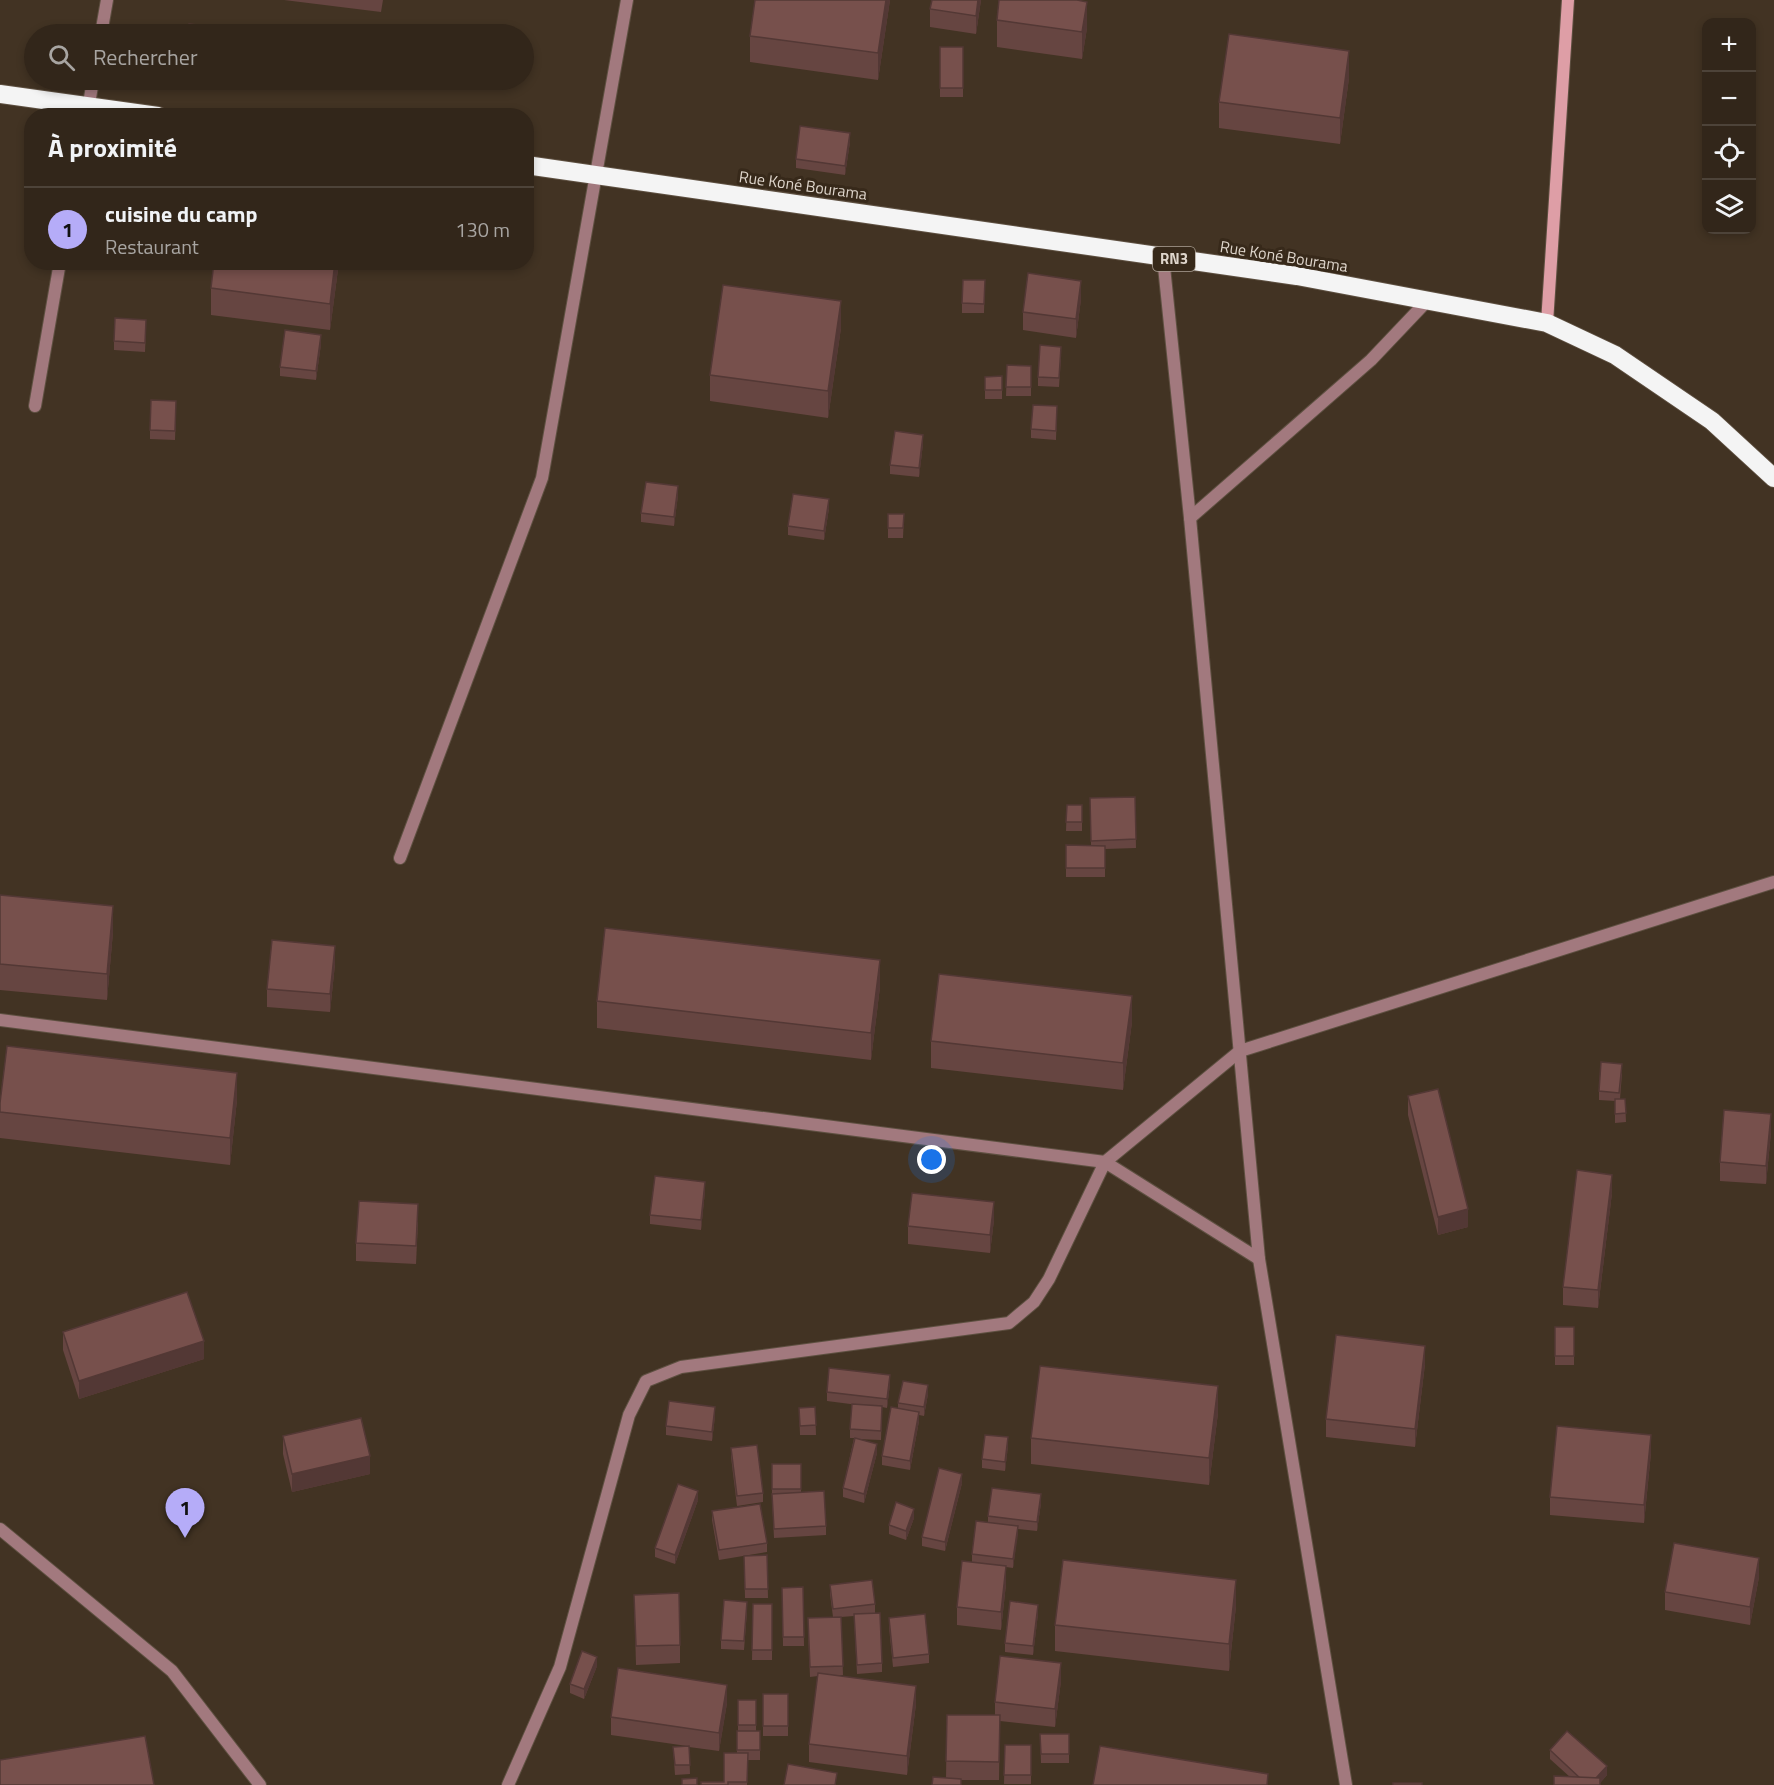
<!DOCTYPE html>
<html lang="fr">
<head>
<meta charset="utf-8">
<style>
  :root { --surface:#32261a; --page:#3d3227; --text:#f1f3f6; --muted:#a8a5a2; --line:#4d4339; --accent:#b5acf8 }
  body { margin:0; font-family:"Titillium Web",sans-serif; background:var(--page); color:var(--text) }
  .controls { position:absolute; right:18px; top:18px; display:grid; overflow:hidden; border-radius:12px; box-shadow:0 3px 9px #0003 }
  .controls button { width:54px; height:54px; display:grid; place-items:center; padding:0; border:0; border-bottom:2px solid var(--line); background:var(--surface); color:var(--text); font:30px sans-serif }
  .you { position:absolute; left:932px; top:1160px; width:21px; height:21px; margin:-15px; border:4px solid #fff; border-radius:50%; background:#1a73e8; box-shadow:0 0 0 9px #1a73e833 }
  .badge { display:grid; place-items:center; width:39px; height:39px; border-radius:50%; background:var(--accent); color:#111; font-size:20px; font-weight:700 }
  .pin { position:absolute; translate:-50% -50px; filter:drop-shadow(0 2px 3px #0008) }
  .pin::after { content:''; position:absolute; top:32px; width:21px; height:18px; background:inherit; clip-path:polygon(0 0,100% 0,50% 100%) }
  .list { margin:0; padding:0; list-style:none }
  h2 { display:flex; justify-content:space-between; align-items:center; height:78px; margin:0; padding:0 24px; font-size:26px }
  h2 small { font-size:20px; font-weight:400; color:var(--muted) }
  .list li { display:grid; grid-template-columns:39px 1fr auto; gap:18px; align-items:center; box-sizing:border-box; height:84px; padding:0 24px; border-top:2px solid var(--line) }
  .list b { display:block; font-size:22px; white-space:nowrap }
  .list p { margin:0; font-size:20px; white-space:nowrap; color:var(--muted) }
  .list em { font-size:20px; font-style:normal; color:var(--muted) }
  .icon { flex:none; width:33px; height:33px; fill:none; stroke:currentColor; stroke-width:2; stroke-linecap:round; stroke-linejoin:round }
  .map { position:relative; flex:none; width:1774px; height:1785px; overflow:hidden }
  .search { position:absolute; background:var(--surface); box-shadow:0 3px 9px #0003; left:24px; top:24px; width:510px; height:66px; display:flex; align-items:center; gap:15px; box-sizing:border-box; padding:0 21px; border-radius:33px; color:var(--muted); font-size:22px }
  .panel { position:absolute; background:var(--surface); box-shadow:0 3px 9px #0003; left:24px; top:108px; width:510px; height:162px; border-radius:24px }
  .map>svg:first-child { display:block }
</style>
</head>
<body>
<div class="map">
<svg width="1774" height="1785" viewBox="0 0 1774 1785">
  <rect width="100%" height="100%" fill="#423323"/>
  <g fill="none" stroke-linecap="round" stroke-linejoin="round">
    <g stroke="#5e5041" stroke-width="14">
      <g id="street">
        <path d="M101 34 107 0"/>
        <path d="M87 116 93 80"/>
        <path d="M1163 257 1190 518 1259 1259 1346 1785"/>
        <path d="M35 406 60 262"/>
        <path d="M1190 518 1371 360 1427 301"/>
        <path d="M400 858 542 478 627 0"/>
        <path d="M0 1020 1105 1162 1240 1051 1774 882"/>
        <path d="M0 1529 172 1671 260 1785"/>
        <path d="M508 1785 560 1667 629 1415 646 1381 681 1367 1009 1323 1034 1302 1049 1279 1105 1162 1259 1259"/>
      </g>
    </g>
    <g stroke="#5e5041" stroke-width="14">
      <path id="secondary" d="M1547 323 1568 0"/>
    </g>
    <g stroke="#5e5041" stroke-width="20">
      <g id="highway">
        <path d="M0 94 158 116"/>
        <path d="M526 165 1297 276 1547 323 1615 355 1712 421 1774 478"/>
      </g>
    </g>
    <use href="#street" stroke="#a2797e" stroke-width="12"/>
    <use href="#secondary" stroke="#de9ea6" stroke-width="12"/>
    <use href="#highway" stroke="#f4f4f4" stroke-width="18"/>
  </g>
  <g fill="#664541">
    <path d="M284 0H383L381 12Z"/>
    <path d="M890 0 878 80 750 62V36Z"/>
    <path d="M932 0H981L976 34 930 27V9Z"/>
    <path d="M997 20 1087 28 1082 59 997 47Z"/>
    <rect x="940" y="47" width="23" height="50"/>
    <path d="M1349 78 1340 144 1219 128V102Z"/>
    <path d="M850 142 845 175 796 168V159Z"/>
    <path d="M214 262H339L330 330 211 315V288Z"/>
    <path d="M985 280 984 313H962V303Z"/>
    <path d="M1081 299 1076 338 1023 330V312Z"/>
    <path d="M841 328 828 418 710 401V375Z"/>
    <path d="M146 329 145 352 114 350V341Z"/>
    <path d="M321 344 316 380 280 376V367Z"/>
    <path d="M1061 356 1059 387 1038 386V377Z"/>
    <path d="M1007 365 1031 366V396H1006Z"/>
    <path d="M1002 376V399H985V377Z"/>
    <path d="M1057 406 1056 440 1031 438V429Z"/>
    <path d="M176 411 175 440 150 439V430Z"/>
    <path d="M923 444 919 477 890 474V465Z"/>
    <path d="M678 495 674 526 641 522V513Z"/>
    <path d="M829 508 824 540 788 535V526Z"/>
    <path d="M888 514H904L903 538H888Z"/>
    <path d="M1135 797 1136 848 1105 849V877H1066V845H1091L1090 798Z"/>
    <path d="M1067 805H1082V831H1066Z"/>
    <path d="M0 895 113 932 107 1000 0 990Z"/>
    <path d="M335 964 330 1012 267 1007V989Z"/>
    <path d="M880 987 871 1060 597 1028V1001Z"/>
    <path d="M1132 1022 1123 1090 931 1068V1041Z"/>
    <path d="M1622 1073 1620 1099H1625L1626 1122 1615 1123V1101L1599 1100V1091Z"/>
    <path d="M1408 1096 1468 1227 1438 1235 1408 1115Z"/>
    <path d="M237 1100 230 1165 0 1138V1103Z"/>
    <path d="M1771 1132 1766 1184 1720 1181V1162Z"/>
    <path d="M705 1191 701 1230 650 1224V1215Z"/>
    <path d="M1612 1193 1598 1308 1563 1305V1287Z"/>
    <path d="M994 1220 990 1253 908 1244V1226Z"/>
    <path d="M418 1222 416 1264 356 1261V1243Z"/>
    <rect x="1555" y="1327" width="19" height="38"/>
    <path d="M63 1332 204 1359 79 1399 63 1350Z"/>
    <path d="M1425 1364 1415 1447 1326 1437V1419Z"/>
    <path d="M890 1384 887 1408 882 1407 881 1440 856 1439 877 1453 864 1503 843 1497V1488L854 1438H850V1429L858 1405 827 1401V1392Z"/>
    <path d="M928 1394 924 1416 919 1415V1421L910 1470 882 1465V1456L898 1408V1403Z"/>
    <path d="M815 1407 816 1435H800L799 1408Z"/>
    <path d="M1218 1413 1209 1485 1031 1464V1438Z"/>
    <path d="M715 1416 712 1441 666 1435V1426Z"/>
    <path d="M283 1436 370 1474 292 1492 283 1454Z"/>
    <path d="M1008 1446 1005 1471 982 1468V1459Z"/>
    <path d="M731 1448 763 1493V1502L737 1506 731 1457Z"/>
    <path d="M1651 1453 1644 1523 1550 1515V1497Z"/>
    <path d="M772 1464H801V1492L826 1526V1535L774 1538 772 1498Z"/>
    <path d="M962 1483 945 1551 922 1546V1537Z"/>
    <path d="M698 1500 675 1564 655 1557V1548Z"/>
    <path d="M1041 1503 1037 1531 1018 1529 1013 1568 1006 1567V1584L1001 1630 957 1625V1607L972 1562V1554L988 1522V1516Z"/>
    <path d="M712 1511 767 1543V1552L719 1560 712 1520Z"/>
    <path d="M914 1518 906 1540 889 1534V1525Z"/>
    <path d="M767 1555 768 1598H745L744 1556Z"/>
    <path d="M1759 1577 1750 1625 1665 1610V1592Z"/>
    <path d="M830 1585 875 1604V1613L882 1663V1672L857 1674 854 1616 841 1617 843 1675 835 1676 916 1704 907 1775 809 1762V1744L818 1676 810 1677 808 1628 833 1617 830 1594Z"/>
    <path d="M803 1587 804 1646H783L782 1588Z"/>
    <path d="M634 1595 680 1645V1663L636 1665Z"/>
    <path d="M753 1604H772V1660H752Z"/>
    <path d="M1236 1606 1229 1671 1055 1651V1625Z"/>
    <path d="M747 1611 744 1650 721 1649V1640Z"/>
    <path d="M1038 1614 1033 1655 1005 1652V1643Z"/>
    <path d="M889 1618 929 1654V1663L893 1667 889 1627Z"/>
    <path d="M597 1666 584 1699 570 1693V1684Z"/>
    <path d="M1061 1681 1055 1727 1000 1721 999 1780H961L946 1778 947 1715H995V1702Z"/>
    <rect x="763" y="1694" width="25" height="42"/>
    <path d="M738 1700H756V1731H760V1760H748L747 1785H701L724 1782 737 1753V1731H738Z"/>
    <path d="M727 1703 719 1751 689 1747 690 1774 675 1775 673 1747 687 1746 611 1735V1717Z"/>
    <path d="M1040 1734H1069V1763H1041Z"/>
    <path d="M1005 1745H1031V1784H1004Z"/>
    <path d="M1550 1750 1607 1775 1600 1783 1570 1777 1550 1759Z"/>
  </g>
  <g fill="#533835">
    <path d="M886 0H890L878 80V53Z"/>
    <path d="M978 0H981L976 34V16Z"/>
    <path d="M1087 2V28L1082 59V32Z"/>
    <path d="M1349 51V78L1340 144V118Z"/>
    <path d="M850 133V142L845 175V166Z"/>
    <path d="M335 262H339L330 330V304Z"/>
    <path d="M1081 281V299L1076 338V319Z"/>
    <path d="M841 301V328L828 418V391Z"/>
    <path d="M321 335V344L316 380V371Z"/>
    <path d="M923 435V444L919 477V468Z"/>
    <path d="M678 486V495L674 526V517Z"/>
    <path d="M829 499V508L824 540V531Z"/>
    <path d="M113 906V932L107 1000V974Z"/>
    <path d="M335 946V964L330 1012V994Z"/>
    <path d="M880 960V987L871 1060V1033Z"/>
    <path d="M1132 996V1022L1123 1090V1063Z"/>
    <path d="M237 1073V1100L230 1165V1138Z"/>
    <path d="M1771 1114V1132L1766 1184V1166Z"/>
    <path d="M1612 1175V1193L1598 1308V1290Z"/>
    <path d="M705 1182V1191L701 1230V1220Z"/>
    <path d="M994 1202V1220L990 1253V1235Z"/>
    <path d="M1468 1209V1227L1438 1235V1217Z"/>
    <path d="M204 1341V1359L79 1399V1381Z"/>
    <path d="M1425 1346V1364L1415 1447V1429Z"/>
    <path d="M890 1375V1384L887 1408V1399Z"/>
    <path d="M928 1385V1394L924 1416V1407Z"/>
    <path d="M1218 1386V1413L1209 1485V1458Z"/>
    <path d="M715 1407V1416L712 1441V1432Z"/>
    <path d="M919 1412V1421L910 1470V1461Z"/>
    <path d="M1651 1435V1453L1644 1523V1505Z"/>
    <path d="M1008 1437V1446L1005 1471V1462Z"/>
    <path d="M877 1444V1453L864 1503V1494Z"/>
    <path d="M370 1456V1474L292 1492V1474Z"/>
    <path d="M962 1474V1483L945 1551V1542Z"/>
    <path d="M698 1491V1500L675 1564V1555Z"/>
    <path d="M1041 1494V1503L1037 1531V1522Z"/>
    <path d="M914 1509V1518L906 1540V1531Z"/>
    <path d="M1018 1526V1535L1013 1568V1559Z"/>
    <path d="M1759 1558V1577L1750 1625V1607Z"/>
    <path d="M1006 1566V1584L1001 1630V1612Z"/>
    <path d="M1236 1580V1606L1229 1671V1644Z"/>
    <path d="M1038 1605V1614L1033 1655V1646Z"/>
    <path d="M597 1657V1666L584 1699V1689Z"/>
    <path d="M1061 1663V1681L1055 1727V1709Z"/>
    <path d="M727 1685V1703L719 1751V1733Z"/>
    <path d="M916 1686V1704L907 1775V1756Z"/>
    <path d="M1607 1766V1775L1600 1783 1590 1785Z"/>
  </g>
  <g fill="#77504c" stroke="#533835" stroke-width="1.5">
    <path d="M755 0H886L878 53 750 36Z"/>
    <path d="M932 0H978L976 16 930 9Z"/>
    <path d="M999 0H1077L1087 2 1082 32 997 20Z"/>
    <path d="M189 24 239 30 238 34H187Z"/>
    <path d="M1229 34 1349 51 1340 118 1219 102Z"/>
    <rect x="940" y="47" width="23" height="41"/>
    <path d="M800 126 850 133 845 166 796 159Z"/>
    <path d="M214 262H335L330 304 211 288Z"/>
    <path d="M1028 273 1081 281 1076 319 1023 312Z"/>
    <path d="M963 280H985L984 304 962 303Z"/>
    <path d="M723 285 841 301 828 391 710 375Z"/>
    <path d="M115 318 146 320 145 343 114 341Z"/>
    <path d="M285 330 321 335 316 371 280 367Z"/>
    <path d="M1040 345 1061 347 1059 378 1038 377Z"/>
    <path d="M1007 365 1031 366V387H1006Z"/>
    <path d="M1002 376V390H985V377Z"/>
    <path d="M151 400 176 401 175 431 150 430Z"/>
    <path d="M1033 405 1057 406 1056 431 1031 429Z"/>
    <path d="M895 431 923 435 919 468 890 465Z"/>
    <path d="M646 482 678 486 674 517 641 513Z"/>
    <path d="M793 494 829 499 824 531 788 526Z"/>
    <path d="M888 514H904L903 528H888Z"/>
    <path d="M1135 797 1136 839 1091 841 1090 798Z"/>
    <path d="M1067 805H1082V822H1066Z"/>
    <path d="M1066 845 1105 846V868H1066Z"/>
    <path d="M0 895 113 906 107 974 0 964Z"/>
    <path d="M605 928 880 960 871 1033 597 1001Z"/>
    <path d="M272 940 335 946 330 994 267 989Z"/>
    <path d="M939 974 1132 996 1123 1063 931 1041Z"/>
    <path d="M7 1046 237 1073 230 1138 0 1112V1103Z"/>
    <path d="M1601 1062 1622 1064 1619 1093 1599 1091Z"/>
    <path d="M1438 1089 1468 1209 1438 1217 1408 1096Z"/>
    <path d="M1615 1099H1625L1626 1113 1615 1114Z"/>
    <path d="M1724 1110 1771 1114 1766 1166 1720 1162Z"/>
    <path d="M1577 1170 1612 1175 1598 1290 1563 1287Z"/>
    <path d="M655 1176 705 1182 701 1220 650 1215Z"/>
    <path d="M912 1193 994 1202 990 1235 908 1226Z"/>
    <path d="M359 1201 418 1204 416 1246 356 1243Z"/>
    <path d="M187 1292 204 1341 79 1381 63 1332Z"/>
    <rect x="1555" y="1327" width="19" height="29"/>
    <path d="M1336 1335 1425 1346 1415 1429 1326 1419Z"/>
    <path d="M1040 1366 1218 1386 1209 1458 1031 1438Z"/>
    <path d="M829 1368 890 1375 887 1399 827 1392Z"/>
    <path d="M903 1381 928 1385 924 1407 898 1403Z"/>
    <path d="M669 1401 715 1407 712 1432 666 1426Z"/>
    <path d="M852 1404 882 1406 881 1431 850 1429Z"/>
    <path d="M815 1407 816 1425 800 1426 799 1408Z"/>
    <path d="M891 1407 919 1412 910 1461 882 1456Z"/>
    <path d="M361 1418 370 1456 292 1474 283 1436Z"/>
    <path d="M1557 1426 1651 1435 1644 1505 1550 1497Z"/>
    <path d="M985 1435 1008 1437 1005 1462 982 1459Z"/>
    <path d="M855 1438 877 1444 864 1494 843 1488Z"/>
    <path d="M757 1445 763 1493 737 1496 731 1448Z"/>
    <rect x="772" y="1464" width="29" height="25"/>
    <path d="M939 1468 962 1474 945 1542 922 1537Z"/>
    <path d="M678 1484 698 1491 675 1555 655 1548Z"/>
    <path d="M992 1488 1041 1494 1037 1522 988 1516Z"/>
    <path d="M824 1491 826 1526 774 1529 772 1494Z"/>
    <path d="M896 1502 914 1509 906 1531 889 1525Z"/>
    <path d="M760 1504 767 1543 719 1550 712 1511Z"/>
    <path d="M976 1521 1018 1526 1013 1559 972 1554Z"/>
    <path d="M1674 1543 1759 1558 1750 1607 1665 1592Z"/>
    <path d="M767 1555 768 1589H745L744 1556Z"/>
    <path d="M1063 1560 1236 1580 1229 1644 1055 1625Z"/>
    <path d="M962 1561 1006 1566 1001 1612 957 1607Z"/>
    <path d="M872 1580 875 1604 833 1609 830 1585Z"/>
    <path d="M803 1587 804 1637H783L782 1588Z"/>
    <path d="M679 1593 680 1645 636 1646 634 1595Z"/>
    <path d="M724 1600 747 1602 744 1641 721 1640Z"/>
    <path d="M1010 1601 1038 1605 1033 1646 1005 1643Z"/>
    <path d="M753 1604H772V1650H752Z"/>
    <path d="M880 1613 882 1663 857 1665 854 1614Z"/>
    <path d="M925 1614 929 1654 893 1658 889 1618Z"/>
    <path d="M841 1617 843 1666 810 1667 808 1618Z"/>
    <path d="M582 1651 597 1657 584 1689 570 1684Z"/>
    <path d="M1000 1656 1061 1663 1055 1709 995 1702Z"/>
    <path d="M618 1668 727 1685 719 1733 611 1717Z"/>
    <path d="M818 1673 916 1686 907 1756 809 1744Z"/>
    <rect x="763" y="1694" width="25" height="32"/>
    <rect x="738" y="1700" width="18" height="25"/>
    <path d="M947 1715H1000L999 1762 946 1761Z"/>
    <rect x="737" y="1731" width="23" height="19"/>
    <path d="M1567 1731 1607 1766 1596 1778H1580L1550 1750Z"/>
    <path d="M1040 1734H1069V1754H1041Z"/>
    <path d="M145 1736 154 1785H0V1760Z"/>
    <path d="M1005 1745H1031V1775H1004Z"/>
    <path d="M689 1746 690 1765H675L673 1747Z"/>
    <path d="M1100 1746 1268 1774 1267 1785H1093Z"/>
    <path d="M724 1753H748L747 1782H728V1785H701V1782H724Z"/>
    <path d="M788 1764 837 1773 835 1785H784Z"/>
    <path d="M1554 1776 1600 1778V1785H1554Z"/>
    <path d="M933 1777 961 1779V1785H932Z"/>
    <path d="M697 1778V1785H682V1779Z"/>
    <rect x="1393" y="1783" width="29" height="2"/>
  </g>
  <g text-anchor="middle" stroke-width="6" stroke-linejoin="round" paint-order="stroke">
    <rect fill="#37291a" stroke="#aca196" stroke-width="1.5" x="1153" y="247" width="42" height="24" rx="4.5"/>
    <g font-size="15" font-weight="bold" fill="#ded5cb">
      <text x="1174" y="264">RN3</text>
    </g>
    <g font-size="16" fill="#ded5cb" stroke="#37291a">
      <text transform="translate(803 185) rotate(8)" y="6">Rue Koné Bourama</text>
      <text transform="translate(1284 256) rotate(9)" y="6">Rue Koné Bourama</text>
    </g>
  </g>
</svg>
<div class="controls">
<button>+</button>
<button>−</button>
<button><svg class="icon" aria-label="locate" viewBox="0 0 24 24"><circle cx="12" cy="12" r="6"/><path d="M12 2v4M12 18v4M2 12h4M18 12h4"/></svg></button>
<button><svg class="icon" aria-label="layers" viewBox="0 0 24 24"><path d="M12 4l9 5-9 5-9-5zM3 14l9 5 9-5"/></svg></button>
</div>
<div class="you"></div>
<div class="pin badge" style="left:185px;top:1538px">1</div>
<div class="search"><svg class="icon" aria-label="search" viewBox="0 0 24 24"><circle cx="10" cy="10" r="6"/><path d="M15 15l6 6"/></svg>Rechercher</div>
<section class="panel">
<h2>À proximité<small></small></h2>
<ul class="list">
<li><span class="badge">1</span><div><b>cuisine du camp</b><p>Restaurant</p></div><em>130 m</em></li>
</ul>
</section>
</div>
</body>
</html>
